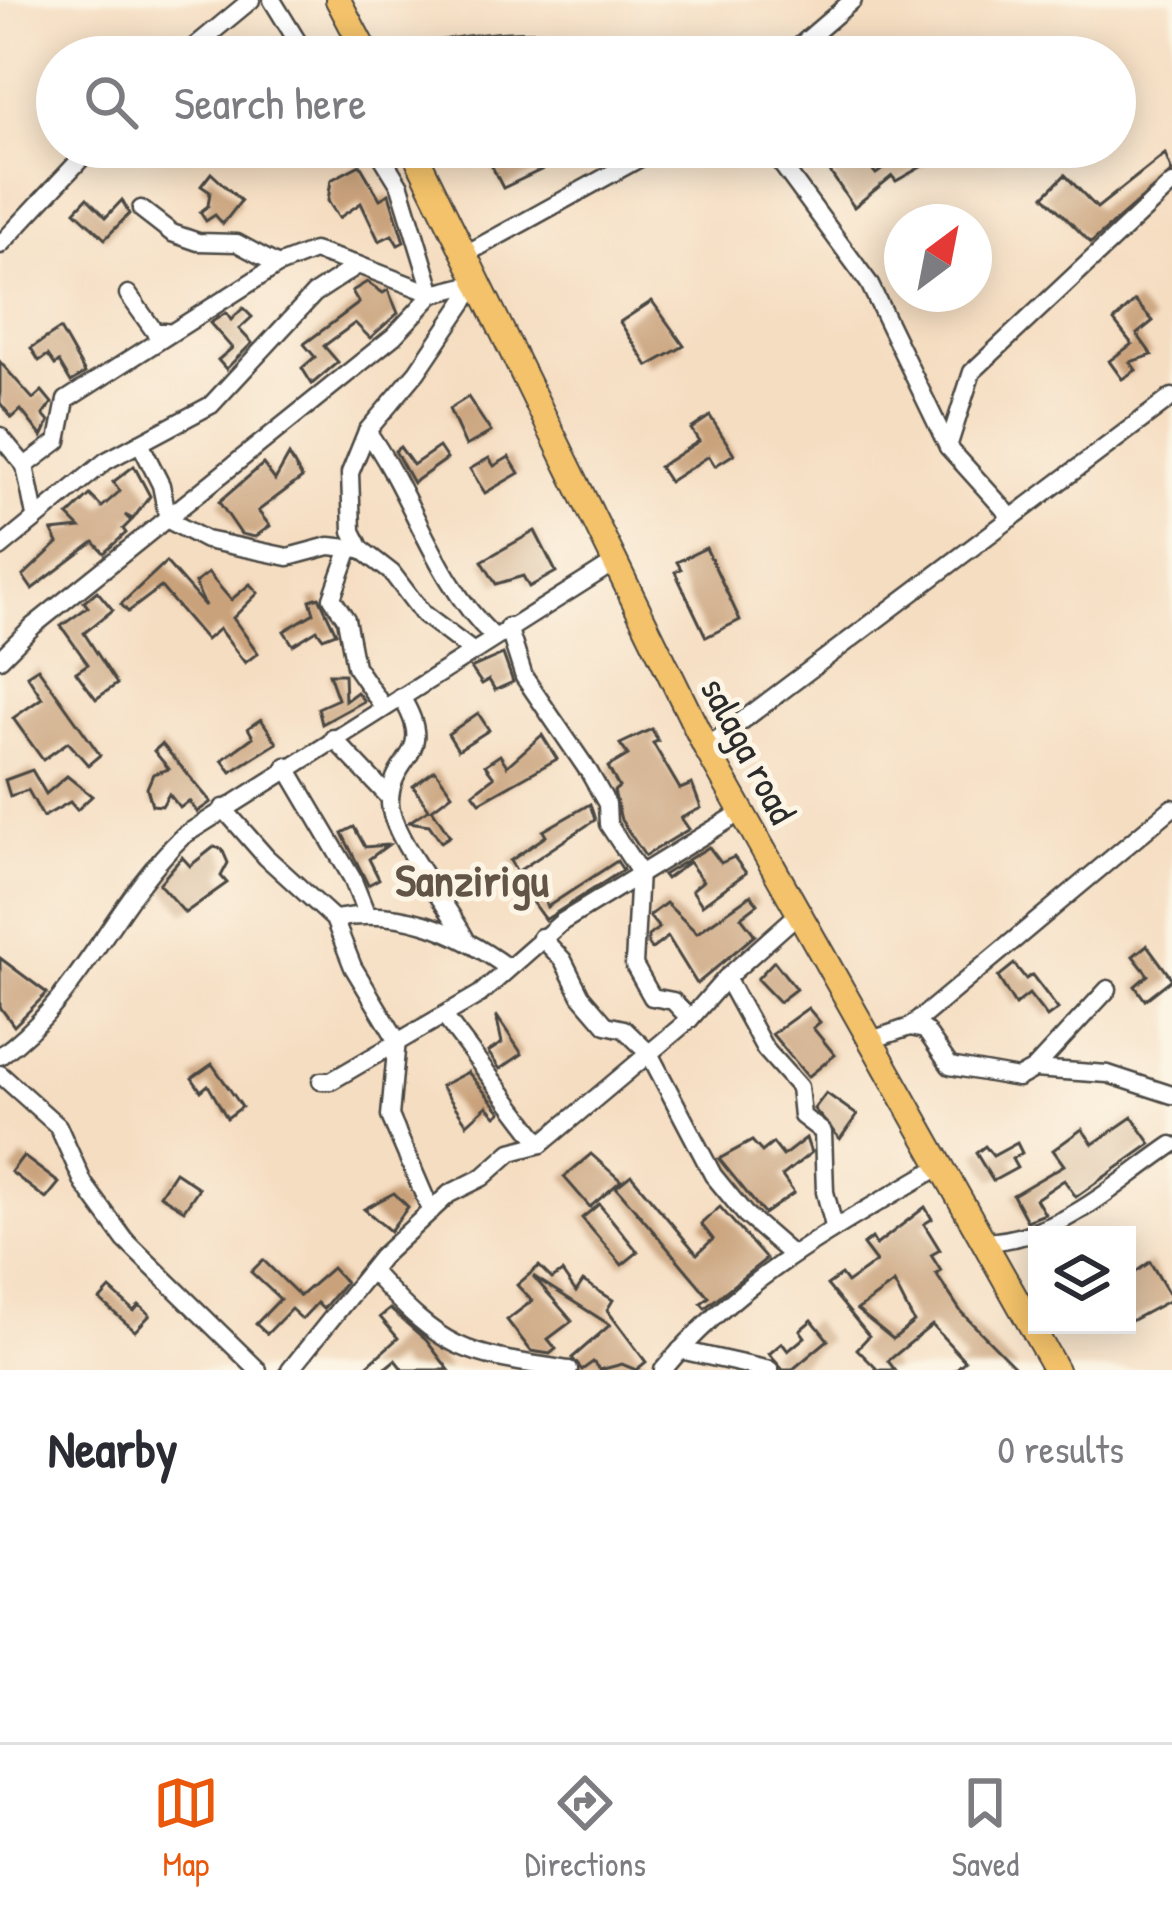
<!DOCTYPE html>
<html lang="en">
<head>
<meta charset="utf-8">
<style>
  :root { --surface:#fff; --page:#f7f7f7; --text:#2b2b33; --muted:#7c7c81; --line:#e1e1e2; --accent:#ea580c }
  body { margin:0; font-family:"Patrick Hand",sans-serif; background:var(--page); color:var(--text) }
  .controls { position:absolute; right:36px; bottom:36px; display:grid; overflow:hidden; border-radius:0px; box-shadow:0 6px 30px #0003 }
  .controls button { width:108px; height:108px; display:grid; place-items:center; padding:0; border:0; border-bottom:3px solid var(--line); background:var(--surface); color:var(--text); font:60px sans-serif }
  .compass { position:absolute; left:884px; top:204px; width:108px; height:108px; border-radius:50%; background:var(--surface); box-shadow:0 6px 30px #0003; rotate:32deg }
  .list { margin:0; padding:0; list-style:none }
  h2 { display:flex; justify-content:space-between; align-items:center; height:156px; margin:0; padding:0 48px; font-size:51px }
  h2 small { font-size:39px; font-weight:400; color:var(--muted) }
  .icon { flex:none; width:66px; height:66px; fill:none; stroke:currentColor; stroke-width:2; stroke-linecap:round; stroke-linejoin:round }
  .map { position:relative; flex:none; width:1172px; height:1370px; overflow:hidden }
  .search { position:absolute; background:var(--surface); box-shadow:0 6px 30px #0003; left:36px; right:36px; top:36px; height:132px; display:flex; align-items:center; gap:30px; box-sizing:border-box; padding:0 42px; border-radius:66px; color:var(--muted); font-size:45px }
  .sheet { height:372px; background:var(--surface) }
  nav { display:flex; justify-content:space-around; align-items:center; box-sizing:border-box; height:168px; border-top:3px solid var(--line); background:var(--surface); font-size:33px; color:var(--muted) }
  nav a { display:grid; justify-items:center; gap:6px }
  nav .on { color:var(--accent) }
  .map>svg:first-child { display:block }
</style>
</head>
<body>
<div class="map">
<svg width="1172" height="1370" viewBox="0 0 1172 1370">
  <rect width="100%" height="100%" fill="#fcf5e5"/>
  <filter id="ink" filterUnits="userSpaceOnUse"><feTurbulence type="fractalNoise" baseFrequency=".00833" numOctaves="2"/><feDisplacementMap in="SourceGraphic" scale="24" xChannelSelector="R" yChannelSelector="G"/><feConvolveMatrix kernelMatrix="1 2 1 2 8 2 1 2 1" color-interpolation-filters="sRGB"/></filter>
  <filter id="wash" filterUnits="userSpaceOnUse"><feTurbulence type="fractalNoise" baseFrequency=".004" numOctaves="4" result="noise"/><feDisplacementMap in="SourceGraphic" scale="48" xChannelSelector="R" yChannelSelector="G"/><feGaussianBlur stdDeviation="2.7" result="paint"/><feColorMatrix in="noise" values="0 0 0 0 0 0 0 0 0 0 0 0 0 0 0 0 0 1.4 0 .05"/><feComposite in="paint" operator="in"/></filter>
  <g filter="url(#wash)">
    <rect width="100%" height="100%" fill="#f5ddc1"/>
    <g id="blocks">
      <g fill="#c9a27c" fill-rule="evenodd">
        <path d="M482 147H560L566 158 503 188Z"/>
        <path d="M813 147H853L876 174 914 147H956L896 181 892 176 854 207Z"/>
        <path d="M1165 154 1172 172 1091 243 1044 196 1065 175 1097 208Z"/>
        <path d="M360 165 380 199 389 194 404 242 398 245 392 235 379 241 361 203 339 218 328 201 331 180Z"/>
        <path d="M211 173 241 201 223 224 215 215 206 221 200 212 208 206 210 192 201 186Z"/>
        <path d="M87 198 106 217 122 200 129 214 105 239 75 211Z"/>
        <path d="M367 282 383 293 388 290 398 313 370 338 355 323 324 346 338 362 312 384 302 368 315 357 304 344 359 303 352 291Z"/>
        <path d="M652 301 684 346 648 366 620 322Z"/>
        <path d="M1135 301 1153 321 1137 334 1152 355 1130 362 1136 370 1122 379 1109 361 1132 344 1114 321Z"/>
        <path d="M243 308 252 317 239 329 252 343 226 369 218 360 232 348 210 323 226 313 231 320Z"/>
        <path d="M60 329 85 373 71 382 59 362 55 365 48 355 39 361 31 348Z"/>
        <path d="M0 362 33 399 42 391 52 403 43 415 49 422 42 437 21 410 12 418 0 403Z"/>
        <path d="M468 397 491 432 466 446 449 409Z"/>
        <path d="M710 416 734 454 715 466 709 456 669 482 659 467 699 441 691 429Z"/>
        <path d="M400 447 413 465 439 447 447 459 413 483 395 451Z"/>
        <path d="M289 455 302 478 258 511 270 526 255 537 241 534 219 502 263 464 275 480Z"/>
        <path d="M509 457 519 473 485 493 470 469 489 458 494 466Z"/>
        <path d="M134 466 150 496 133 519 125 515 131 521 123 529 126 533 104 553 94 542 32 589 23 576 58 543 52 531 80 528 68 516 90 495 102 507 120 491 113 482Z"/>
        <path d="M535 531 556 572 529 587 523 576 496 584 482 561Z"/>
        <path d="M706 548 740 620 706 637 675 572 681 569 677 562Z"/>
        <path d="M166 562 205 606 195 583 208 573 231 600 250 584 258 593 233 618 258 653 245 663 219 629 206 640 161 587 128 612 121 604Z"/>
        <path d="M97 591 113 610 84 633 117 684 96 699 76 672 88 664 61 626 88 607 84 602Z"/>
        <path d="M319 597 336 633 323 638 317 630 293 645 284 631 314 613 310 600Z"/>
        <path d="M503 654 513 682 495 690 489 680 482 684 471 668Z"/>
        <path d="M38 668 100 755 88 765 68 742 43 760 13 718 42 698 27 675Z"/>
        <path d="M329 674H344L345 701 357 692 364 701 322 724 318 708 338 699Z"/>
        <path d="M478 713 489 730 458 750 448 734Z"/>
        <path d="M261 719 277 743 231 772 222 760 253 737 248 728Z"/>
        <path d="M652 729 658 741 653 743 680 789 692 784 701 808 681 818 689 829 645 856 621 820 614 791 619 787 608 767 628 755 620 744Z"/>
        <path d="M542 735 557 759 480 802 473 793 494 777 485 765 500 755 507 766Z"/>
        <path d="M162 744 211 802 197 812 189 801 180 808 169 794 162 806 152 805 147 788 153 774 169 769 154 751Z"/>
        <path d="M32 770 46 794 67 776 92 796 77 810 70 802 43 817 28 790 10 796 5 780Z"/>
        <path d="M435 770 452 794 432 809 450 836 441 842 429 825 409 822 429 809 413 786Z"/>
        <path d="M590 804 595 820 517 872 510 861 546 836 543 831Z"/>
        <path d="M354 827 365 847 388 845 369 859 379 879 368 885 342 833Z"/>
        <path d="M214 847 222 849 228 863 221 876 227 883 185 913 159 884 182 857 190 866Z"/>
        <path d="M709 847 721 863 734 857 746 873 702 905 692 890 703 881 689 862 666 879 663 875Z"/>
        <path d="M617 861 623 870 545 920 527 895 539 887 547 907Z"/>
        <path d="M751 895 758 904 741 917 755 935 697 984 668 937 652 949 648 944V936L659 928 649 916 666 903 697 933Z"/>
        <path d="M1147 945 1172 979 1145 1000 1135 986 1148 975 1133 956Z"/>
        <path d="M0 958 47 993 14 1026 0 1007Z"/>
        <path d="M774 961 796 989 779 1002 757 979Z"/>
        <path d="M1014 964 1026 979 1032 975 1058 1009 1047 1017 1029 994 1015 1005 998 977Z"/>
        <path d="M808 1008 820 1022 813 1028 835 1055 808 1077 772 1034Z"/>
        <path d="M496 1015 522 1054 500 1069 488 1052 502 1043Z"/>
        <path d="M212 1064 242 1107 227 1118 208 1085 201 1091 192 1078Z"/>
        <path d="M468 1072 501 1112 496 1116 487 1106 467 1124 441 1086Z"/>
        <path d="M826 1093 857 1115 840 1139 814 1109Z"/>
        <path d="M1132 1117 1151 1144 1076 1197 1064 1180 1036 1199 1045 1214 1027 1221 1013 1195 1064 1165 1053 1150 1082 1129 1093 1144Z"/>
        <path d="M806 1138 811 1153 782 1176 794 1193 764 1214 719 1159 752 1141 762 1152 773 1143 783 1156Z"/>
        <path d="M1017 1143 1022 1153 1012 1159 1017 1168 993 1181 976 1153 985 1146 993 1156Z"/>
        <path d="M591 1154 621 1181 590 1207 564 1177Z"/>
        <path d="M23 1156 59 1183 46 1199 11 1172Z"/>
        <path d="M175 1172 199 1188 184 1210 160 1195Z"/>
        <path d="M631 1175 697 1254 713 1239 701 1224 720 1207 766 1259 705 1308 701 1303 709 1297 616 1187Z"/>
        <path d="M394 1193 408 1207 390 1231 364 1209Z"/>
        <path d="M599 1204 638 1252 622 1265 582 1218Z"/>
        <path d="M925 1207 932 1219 924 1224 940 1250 931 1255 941 1271 936 1274 962 1313 1018 1370H955L965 1361 932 1325 888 1361 895 1370H878L857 1349 869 1336 827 1285 841 1275 847 1283 876 1262 863 1245 872 1238 876 1245ZM894 1283 914 1322 893 1339 857 1310Z"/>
        <path d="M263 1260 300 1296 332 1268 345 1282 323 1309 317 1303 302 1319 291 1309 267 1334 256 1324 280 1299 251 1272Z"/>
        <path d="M1150 1262 1172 1299 1127 1323V1278Z"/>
        <path d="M539 1266 552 1279 562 1272 576 1292 583 1281 613 1300 607 1310 646 1362 636 1370 622 1364 600 1370 593 1362 582 1370 572 1358 610 1325 533 1276 572 1321 548 1339 556 1349 550 1354 531 1351 507 1320 532 1301 517 1285Z"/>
        <path d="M110 1289 134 1311 139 1305 150 1315 135 1331 100 1300Z"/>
        <path d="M390 1309 426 1340 449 1370H403L395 1360 383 1370H362L398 1338 380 1317Z"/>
        <path d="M812 1320 828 1340 792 1370H783L769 1354 782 1343 788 1351 805 1337 800 1330Z"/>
      </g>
    </g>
  </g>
  <g filter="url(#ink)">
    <use href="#blocks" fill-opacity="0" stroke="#494642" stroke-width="3"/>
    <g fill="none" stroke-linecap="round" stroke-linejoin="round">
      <g stroke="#494642" stroke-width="21">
        <g id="minor">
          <path d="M272 0 307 57"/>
          <path d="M182 57 251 0"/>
          <path d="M409 57C480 38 563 32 633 57"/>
          <path d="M787 57 853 0"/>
          <path d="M769 147 869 283 948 447 1012 518"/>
          <path d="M141 209 172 233 198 242 237 243 278 265"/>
          <path d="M0 245 92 147"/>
          <path d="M464 255 660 147"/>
          <path d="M128 294 155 332H166"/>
          <path d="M367 431C414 497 434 580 493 636"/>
          <path d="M0 436 25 466"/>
          <path d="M140 443 161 485 168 520 206 540 288 557 329 546 361 549"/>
          <path d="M948 447 972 372 1172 184"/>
          <path d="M35 516 25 466 58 441 66 400 278 265 314 251 358 265"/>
          <path d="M0 548 106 461 211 405 314 294 358 265 433 294 477 283"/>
          <path d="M349 551 332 598 346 619 355 666 384 708"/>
          <path d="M508 627 524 677 589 772 607 804 608 824 639 871 634 965 652 997 673 1001 690 1019"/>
          <path d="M472 651 423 614 392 573 361 549 352 531 350 473 367 431 417 372 477 283"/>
          <path d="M0 659 33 626 394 336 433 294 400 186 376 147"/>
          <path d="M401 697C438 756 392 754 390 800 388 834 448 904 465 938"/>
          <path d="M333 738 389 797"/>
          <path d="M706 748 1172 397"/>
          <path d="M286 766 352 878 366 913"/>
          <path d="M223 808 266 857 334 919 353 967 397 1040 390 1116 431 1211"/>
          <path d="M334 919C400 907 455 929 508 968"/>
          <path d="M541 937 563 960 581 996 606 1025 624 1029 649 1053 713 1175 745 1214 791 1254"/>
          <path d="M726 978 765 1049 799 1087 802 1116 823 1132 825 1192 834 1226"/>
          <path d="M444 1016 541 1144"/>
          <path d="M910 1027 925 1030 950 1066 1018 1078 1034 1069 1108 1074 1172 1095"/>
          <path d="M874 1039 910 1027 1172 808"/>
          <path d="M0 1056C80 999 113 903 183 836L612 564"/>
          <path d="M1034 1069 1108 989"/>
          <path d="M0 1074 58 1126 84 1184 125 1240 258 1370"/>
          <path d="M321 1081H331L480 994 562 922 740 813"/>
          <path d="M981 1242C1060 1240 1110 1187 1172 1145"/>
          <path d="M373 1273C446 1353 464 1354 569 1370"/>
          <path d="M680 1350 770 1370"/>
          <path d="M290 1370 381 1257 449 1194 483 1177 511 1152 541 1144 690 1019 726 978 798 914"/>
          <path d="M663 1370C739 1278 840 1225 941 1166"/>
        </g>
      </g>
      <g stroke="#494642" stroke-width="28">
        <g id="primary">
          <path d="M338 0 368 57"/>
          <path d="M412 147 706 748 1056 1370"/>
        </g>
      </g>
      <use href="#minor" stroke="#fff" stroke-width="16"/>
      <use href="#primary" stroke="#f3c26a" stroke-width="24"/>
    </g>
  </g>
  <g text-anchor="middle" stroke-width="10" stroke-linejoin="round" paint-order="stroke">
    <g font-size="39" fill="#2b2b2b" stroke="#fcf5e5">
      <text transform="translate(749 750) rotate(62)" y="14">salaga road</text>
    </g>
    <g font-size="45" font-weight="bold" fill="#625547" stroke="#fcf5e5">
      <text x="472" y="896">Sanzirigu</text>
    </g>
  </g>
</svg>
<div class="controls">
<button><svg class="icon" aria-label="layers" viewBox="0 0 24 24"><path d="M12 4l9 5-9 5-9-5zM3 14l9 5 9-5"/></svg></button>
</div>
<svg class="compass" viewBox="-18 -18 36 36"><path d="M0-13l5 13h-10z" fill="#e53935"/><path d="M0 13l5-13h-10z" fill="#7c7c81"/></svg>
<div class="search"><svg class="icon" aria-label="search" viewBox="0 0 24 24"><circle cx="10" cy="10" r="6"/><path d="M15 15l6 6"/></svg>Search here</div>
</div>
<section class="sheet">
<h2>Nearby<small>0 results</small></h2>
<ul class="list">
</ul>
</section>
<nav>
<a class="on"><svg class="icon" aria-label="map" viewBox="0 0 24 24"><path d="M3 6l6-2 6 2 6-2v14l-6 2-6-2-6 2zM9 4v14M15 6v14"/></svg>Map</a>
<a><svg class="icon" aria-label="directions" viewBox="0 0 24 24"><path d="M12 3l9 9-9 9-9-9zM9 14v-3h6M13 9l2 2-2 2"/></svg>Directions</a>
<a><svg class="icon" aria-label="saved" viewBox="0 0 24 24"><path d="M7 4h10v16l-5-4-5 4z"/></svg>Saved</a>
</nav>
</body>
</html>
